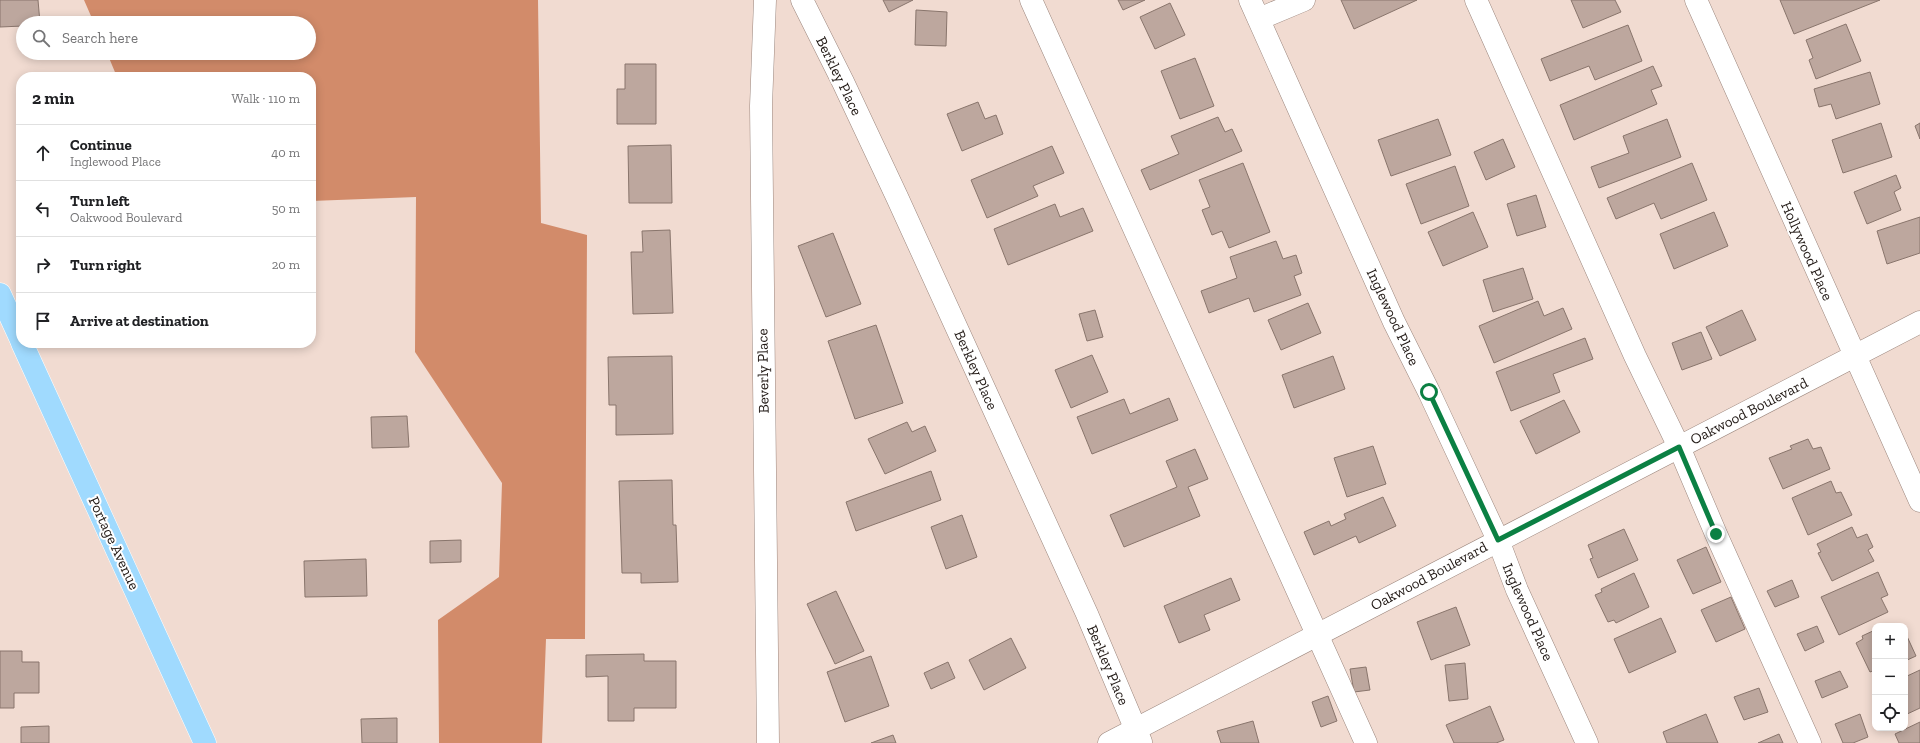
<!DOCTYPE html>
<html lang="en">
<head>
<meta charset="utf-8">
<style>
  :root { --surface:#fff; --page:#f6f6f6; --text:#202124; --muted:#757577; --line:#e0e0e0 }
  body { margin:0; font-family:"Zilla Slab",serif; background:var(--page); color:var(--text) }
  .controls { position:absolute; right:12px; bottom:12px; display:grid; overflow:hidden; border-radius:8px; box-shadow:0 2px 10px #0003 }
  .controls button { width:36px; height:36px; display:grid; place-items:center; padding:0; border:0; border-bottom:1px solid var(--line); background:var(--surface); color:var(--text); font:20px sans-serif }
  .stop { position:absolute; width:12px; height:12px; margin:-9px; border:3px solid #0b8043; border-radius:50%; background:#fff }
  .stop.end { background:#0b8043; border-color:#fff; box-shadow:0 1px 4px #0008 }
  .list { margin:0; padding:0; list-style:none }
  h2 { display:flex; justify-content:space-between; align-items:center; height:52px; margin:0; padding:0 16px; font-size:17px }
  h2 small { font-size:13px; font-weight:400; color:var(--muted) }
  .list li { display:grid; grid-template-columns:26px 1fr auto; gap:12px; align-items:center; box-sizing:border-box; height:56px; padding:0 16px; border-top:1px solid var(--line) }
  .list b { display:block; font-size:15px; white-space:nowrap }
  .list p { margin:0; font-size:13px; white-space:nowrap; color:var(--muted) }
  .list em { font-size:13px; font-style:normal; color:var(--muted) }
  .icon { flex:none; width:22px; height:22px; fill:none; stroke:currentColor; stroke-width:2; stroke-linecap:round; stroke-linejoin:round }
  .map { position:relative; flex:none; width:1920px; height:743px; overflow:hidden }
  .search { position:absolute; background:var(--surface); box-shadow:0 2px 10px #0003; left:16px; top:16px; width:300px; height:44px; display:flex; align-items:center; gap:10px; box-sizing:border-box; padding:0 14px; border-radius:22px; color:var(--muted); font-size:15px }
  .panel { position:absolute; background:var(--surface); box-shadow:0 2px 10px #0003; left:16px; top:72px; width:300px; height:276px; border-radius:16px }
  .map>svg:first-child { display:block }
</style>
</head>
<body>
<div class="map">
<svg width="1920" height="743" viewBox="0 0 1920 743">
  <rect width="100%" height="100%" fill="#f1dbd1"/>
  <path fill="#d28b6a" d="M84 0H538L541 223 587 235 585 639H546L542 743H439L438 620 499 577 502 483 415 352 416 197 311 201V77H117L107 53H309V23H94Z"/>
  <g fill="#bda79e" stroke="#89756c">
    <path d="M0 0H38L40 23H23V26L0 27Z"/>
    <path d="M883 0H913L889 12Z"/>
    <path d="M1118 0H1145L1123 10Z"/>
    <path d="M1341 0H1417L1354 29Z"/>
    <path d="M1571 0H1615L1621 12 1583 28Z"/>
    <path d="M1780 0H1880L1794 34Z"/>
    <path d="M1170 3 1185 35 1155 49 1140 17Z"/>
    <path d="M916 10 947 12 946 46 915 45Z"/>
    <path d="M1846 24 1861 61 1816 79 1809 60 1813 58 1806 40Z"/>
    <path d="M1628 25 1642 61 1595 80 1589 66 1550 81 1541 59Z"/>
    <path d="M1195 58 1214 106 1180 119 1161 71Z"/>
    <path d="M625 64H656V124H617V89H625Z"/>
    <path d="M1653 66 1662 86 1651 90 1657 104 1574 140 1560 105Z"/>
    <path d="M1870 72 1880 104 1836 119 1831 104 1819 107 1814 89Z"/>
    <path d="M978 102 985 119 996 115 1003 134 962 151 947 114Z"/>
    <path d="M1218 117 1225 132 1232 129 1242 151 1150 190 1141 170 1179 154 1171 136Z"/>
    <path d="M1438 119 1451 155 1391 176 1378 140Z"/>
    <path d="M1667 119 1681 157 1599 188 1591 167 1629 153 1623 136Z"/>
    <path d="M1881 123 1892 157 1843 173 1832 140Z"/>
    <path d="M1920 123V139L1915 126Z"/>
    <path d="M1503 139 1515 167 1486 180 1474 152Z"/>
    <path d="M671 145 672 203H629L628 146Z"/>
    <path d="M1052 146 1064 173 1033 186 1038 196 987 218 971 180Z"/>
    <path d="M1243 163 1270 232 1229 248 1222 231 1212 235 1202 210 1210 207 1199 180Z"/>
    <path d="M1692 163 1707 200 1661 219 1654 203 1616 219 1607 198Z"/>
    <path d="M1455 166 1469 206 1421 224 1406 184Z"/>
    <path d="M1896 175 1901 188 1894 192 1901 210 1867 224 1854 192Z"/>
    <path d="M1536 195 1546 227 1517 236 1507 204Z"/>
    <path d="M1055 204 1060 217 1083 208 1093 231 1008 265 994 229Z"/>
    <path d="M1473 212 1488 247 1443 266 1428 232Z"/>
    <path d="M1714 212 1728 246 1674 269 1660 234Z"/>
    <path d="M1920 217V253L1887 264 1877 231Z"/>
    <path d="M670 230 673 313 633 314 631 252H643L642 231Z"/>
    <path d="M833 233 861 304 826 317 798 246Z"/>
    <path d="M1276 241 1283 259 1296 255 1302 273 1294 276 1301 295 1254 312 1249 298 1209 313 1201 291 1237 278 1230 257Z"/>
    <path d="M1523 268 1533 299 1493 312 1483 280Z"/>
    <path d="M1538 301 1544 316 1563 308 1572 329 1494 363 1479 326Z"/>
    <path d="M1308 303 1321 333 1281 350 1268 320Z"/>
    <path d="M1095 310 1103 337 1087 341 1079 314Z"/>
    <path d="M1742 310 1756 340 1720 356 1706 327Z"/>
    <path d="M876 325 903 403 855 419 828 341Z"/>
    <path d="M1701 332 1712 359 1682 370 1672 343Z"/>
    <path d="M1585 338 1593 359 1553 374 1560 392 1511 411 1496 372Z"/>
    <path d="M1092 355 1108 392 1071 408 1055 370Z"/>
    <path d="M672 356 673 434 616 435V405H609L608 357Z"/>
    <path d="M1333 356 1345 389 1294 408 1282 375Z"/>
    <path d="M1169 398 1178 420 1092 454 1077 417 1124 399 1130 414Z"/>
    <path d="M1564 400 1580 432 1536 454 1520 421Z"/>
    <path d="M407 416 409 447 372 448 371 417Z"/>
    <path d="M907 422 912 432 925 426 936 451 885 474 868 439Z"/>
    <path d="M1808 439 1813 449 1821 447 1830 469 1783 489 1769 458 1792 449 1790 446Z"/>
    <path d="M1373 446 1386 484 1347 497 1334 458Z"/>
    <path d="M1195 449 1208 479 1188 487 1200 516 1124 547 1110 515 1177 487 1166 461Z"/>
    <path d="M931 471 941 500 856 531 846 502Z"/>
    <path d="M672 480 673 525H676L678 582 641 583V573H622L619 481Z"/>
    <path d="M1831 481 1836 493 1841 492 1852 515 1808 535 1792 498Z"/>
    <path d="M1383 497 1396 526 1359 543 1356 536 1314 555 1304 532 1329 521 1331 526 1346 519 1344 514Z"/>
    <path d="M962 515 977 557 946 569 931 527Z"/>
    <path d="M1852 527 1857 538 1867 534 1873 547 1868 550 1874 561 1832 581 1818 553 1821 552 1817 544Z"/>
    <path d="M1624 529 1638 560 1598 578 1590 559 1593 558 1588 545Z"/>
    <path d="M461 540V562L430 563V541Z"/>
    <path d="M1706 547 1721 582 1693 594 1677 560Z"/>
    <path d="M366 559 367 596 305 597 304 561Z"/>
    <path d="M1878 572 1888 595 1881 598 1888 612 1839 635 1821 597Z"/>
    <path d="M1634 573 1649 607 1616 623 1614 620 1608 622 1595 595 1602 592 1601 589Z"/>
    <path d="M1231 578 1240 600 1204 615 1210 630 1179 643 1164 606Z"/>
    <path d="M1792 580 1799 597 1775 607 1767 591Z"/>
    <path d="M836 591 864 651 835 664 807 604Z"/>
    <path d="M1731 597 1745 629 1716 642 1701 610Z"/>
    <path d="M1456 607 1470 645 1431 660 1417 622Z"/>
    <path d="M1661 618 1676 652 1629 673 1614 639Z"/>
    <path d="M1817 626 1824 642 1805 651 1797 634Z"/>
    <path d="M1875 630V670L1870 672 1856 643 1863 639 1862 636Z"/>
    <path d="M1905 632 1916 656 1905 661Z"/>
    <path d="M1011 638 1026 668 984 690 969 660Z"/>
    <path d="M0 651H22V662H39V693H14V708H0Z"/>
    <path d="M644 654V661H676V708H634V721H608V676L586 677V655Z"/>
    <path d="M871 656 889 706 845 722 827 672Z"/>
    <path d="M948 662 955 678 931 689 924 673Z"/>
    <path d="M1465 663 1468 699 1449 701 1445 665Z"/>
    <path d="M1366 667 1370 690 1354 692 1350 669Z"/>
    <path d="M1920 670V708L1905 715V677Z"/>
    <path d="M1840 671 1848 687 1822 698 1815 681Z"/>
    <path d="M1759 688 1768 712 1744 720 1734 697Z"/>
    <path d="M1328 696 1337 721 1321 727 1312 702Z"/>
    <path d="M1490 706 1504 740 1496 743H1454L1446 725Z"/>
    <path d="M1706 714 1718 743H1667L1663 732Z"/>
    <path d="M1860 714 1868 737 1853 743H1843L1835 724Z"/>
    <path d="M397 718V743H362L361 719Z"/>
    <path d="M1253 721 1259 743H1221L1217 731Z"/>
    <path d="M1920 722V743H1899L1895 734Z"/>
    <path d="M49 726V743H21V727Z"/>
    <path d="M1779 734 1783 743H1758Z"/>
    <path d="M893 735 896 743H871Z"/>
  </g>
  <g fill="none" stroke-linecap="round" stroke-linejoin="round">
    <g stroke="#9b867d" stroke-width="23">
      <g id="minor">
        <path d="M765 0 761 106 768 743"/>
        <path d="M802 0 843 82 897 197 1087 614 1141 742"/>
        <path d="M1031 0 1366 743"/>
        <path d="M1250 0 1394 322 1429 392 1498 540 1517 590 1587 743"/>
        <path d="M1476 0 1635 356 1679 447 1716 534 1810 743"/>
        <path d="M1696 0 1920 501"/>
        <path d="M1259 19 1304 0"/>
        <path d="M1109 743 1920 322"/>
      </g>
    </g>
    <g stroke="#fff" stroke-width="23">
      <g id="major">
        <path d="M0 294 21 340"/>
        <path d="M22 343 205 743"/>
      </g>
    </g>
    <use href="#minor" stroke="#fff" stroke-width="22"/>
    <use href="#major" stroke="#a0dafe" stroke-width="22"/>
  </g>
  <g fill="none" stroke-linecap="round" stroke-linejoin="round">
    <path stroke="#0b8043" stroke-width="5" d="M1429 392 1498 540 1679 447 1716 534"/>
  </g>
  <g text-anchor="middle" stroke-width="4" stroke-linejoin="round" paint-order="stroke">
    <g font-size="15" fill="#201814" stroke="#fff">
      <text transform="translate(839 76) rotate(64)" y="5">Berkley Place</text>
      <text transform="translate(1807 251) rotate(66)" y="5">Hollywood Place</text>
      <text transform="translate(1393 317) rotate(65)" y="5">Inglewood Place</text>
      <text transform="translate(976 370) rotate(66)" y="5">Berkley Place</text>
      <text transform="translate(763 371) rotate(-91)" y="5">Beverly Place</text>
      <text transform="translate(1749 411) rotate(-27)" y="5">Oakwood Boulevard</text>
      <text transform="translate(114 543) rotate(65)" y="5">Portage Avenue</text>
      <text transform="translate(1429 576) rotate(-28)" y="5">Oakwood Boulevard</text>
      <text transform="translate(1528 612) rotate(66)" y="5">Inglewood Place</text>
      <text transform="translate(1108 665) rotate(67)" y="5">Berkley Place</text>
    </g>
  </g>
</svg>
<div class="controls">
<button>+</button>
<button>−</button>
<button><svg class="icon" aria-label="locate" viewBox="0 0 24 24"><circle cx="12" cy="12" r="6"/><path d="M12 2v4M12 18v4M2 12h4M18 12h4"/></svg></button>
</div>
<div class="stop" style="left:1429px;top:392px"></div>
<div class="stop end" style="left:1716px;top:534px"></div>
<div class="search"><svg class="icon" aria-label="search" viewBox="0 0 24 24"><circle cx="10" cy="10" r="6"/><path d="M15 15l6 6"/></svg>Search here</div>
<section class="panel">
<h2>2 min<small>Walk · 110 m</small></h2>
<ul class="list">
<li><svg class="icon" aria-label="ahead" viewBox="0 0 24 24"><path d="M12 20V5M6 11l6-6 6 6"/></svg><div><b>Continue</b><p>Inglewood Place</p></div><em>40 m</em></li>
<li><svg class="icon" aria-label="left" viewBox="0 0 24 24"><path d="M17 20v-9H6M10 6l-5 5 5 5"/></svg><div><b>Turn left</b><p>Oakwood Boulevard</p></div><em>50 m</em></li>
<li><svg class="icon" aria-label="right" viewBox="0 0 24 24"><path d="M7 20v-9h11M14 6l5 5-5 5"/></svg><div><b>Turn right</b></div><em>20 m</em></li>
<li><svg class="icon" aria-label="arrive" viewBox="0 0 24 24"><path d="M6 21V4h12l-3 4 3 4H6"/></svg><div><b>Arrive at destination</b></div></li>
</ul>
</section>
</div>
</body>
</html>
